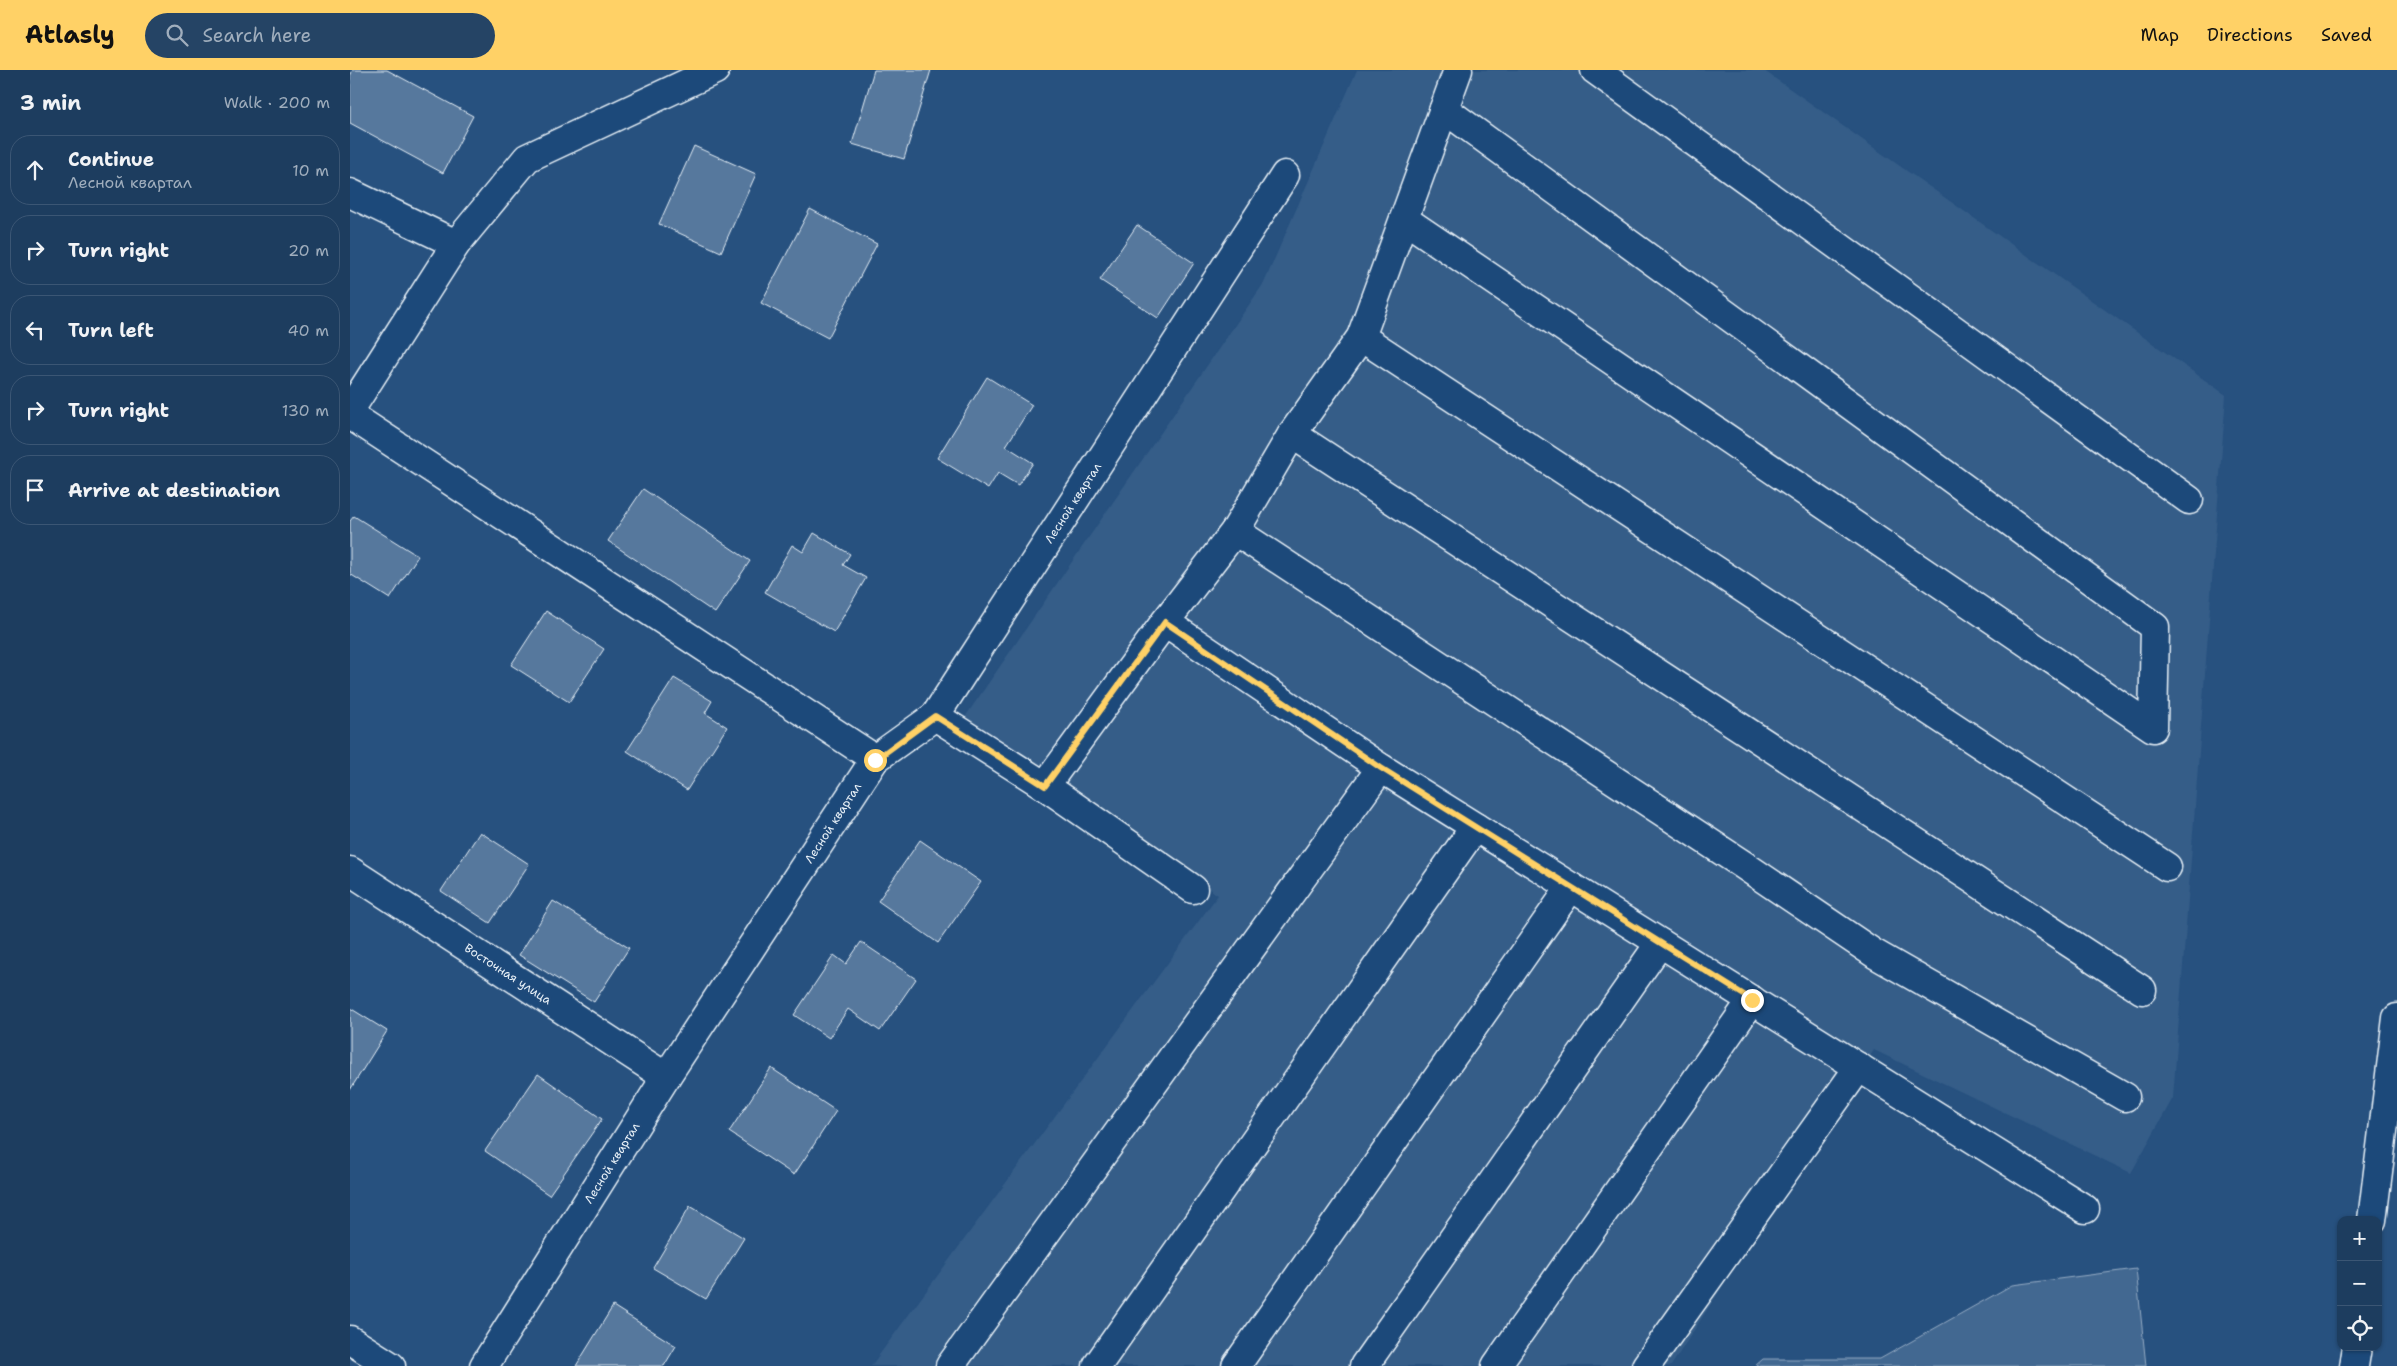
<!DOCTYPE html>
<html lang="en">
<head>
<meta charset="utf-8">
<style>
  :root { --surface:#1d3d5f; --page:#254465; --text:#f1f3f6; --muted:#a0aebd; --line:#3b5674; --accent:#ffd166 }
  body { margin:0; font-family:"Shantell Sans",sans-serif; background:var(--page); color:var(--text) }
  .controls { position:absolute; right:15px; bottom:15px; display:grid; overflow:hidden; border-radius:10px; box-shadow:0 1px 4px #0004 }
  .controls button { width:45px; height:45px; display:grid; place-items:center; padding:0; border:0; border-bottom:1px solid var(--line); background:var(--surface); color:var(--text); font:25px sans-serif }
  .stop { position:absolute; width:15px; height:15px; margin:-11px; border:4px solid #ffd166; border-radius:50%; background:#fff }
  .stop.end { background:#ffd166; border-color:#fff; box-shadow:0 1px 5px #0008 }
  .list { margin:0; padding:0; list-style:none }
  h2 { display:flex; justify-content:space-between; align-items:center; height:65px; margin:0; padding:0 20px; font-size:21px }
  h2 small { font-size:16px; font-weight:400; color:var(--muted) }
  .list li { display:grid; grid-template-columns:32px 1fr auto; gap:15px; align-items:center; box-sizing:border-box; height:70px; margin:0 10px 10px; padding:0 10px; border:1px solid var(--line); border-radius:20px }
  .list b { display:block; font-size:19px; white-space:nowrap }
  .list p { margin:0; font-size:16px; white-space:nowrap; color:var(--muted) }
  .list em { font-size:16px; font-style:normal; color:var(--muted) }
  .icon { flex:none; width:28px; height:28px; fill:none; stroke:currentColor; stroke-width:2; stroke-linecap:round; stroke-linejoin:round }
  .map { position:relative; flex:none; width:2047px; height:1296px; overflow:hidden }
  header { display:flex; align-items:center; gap:30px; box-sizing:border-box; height:70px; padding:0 25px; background:var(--accent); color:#111 }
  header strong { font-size:24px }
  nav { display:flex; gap:28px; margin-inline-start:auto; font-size:18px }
  .search { width:350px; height:45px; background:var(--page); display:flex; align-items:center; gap:12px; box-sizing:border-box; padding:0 18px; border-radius:28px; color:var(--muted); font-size:19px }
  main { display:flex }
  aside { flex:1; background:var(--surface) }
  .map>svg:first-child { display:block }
</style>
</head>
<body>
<header>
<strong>Atlasly</strong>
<div class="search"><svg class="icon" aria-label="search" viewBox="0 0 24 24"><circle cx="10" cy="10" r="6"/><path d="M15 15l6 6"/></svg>Search here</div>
<nav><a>Map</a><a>Directions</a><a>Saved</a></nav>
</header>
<main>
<aside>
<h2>3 min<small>Walk · 200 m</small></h2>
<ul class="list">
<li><svg class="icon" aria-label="ahead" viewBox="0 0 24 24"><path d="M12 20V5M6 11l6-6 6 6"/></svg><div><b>Continue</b><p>Лесной квартал</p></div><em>10 m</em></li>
<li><svg class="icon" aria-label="right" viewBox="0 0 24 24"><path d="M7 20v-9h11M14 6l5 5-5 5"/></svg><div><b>Turn right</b></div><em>20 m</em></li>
<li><svg class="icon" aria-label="left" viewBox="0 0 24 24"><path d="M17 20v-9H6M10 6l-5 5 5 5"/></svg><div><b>Turn left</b></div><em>40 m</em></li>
<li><svg class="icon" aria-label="right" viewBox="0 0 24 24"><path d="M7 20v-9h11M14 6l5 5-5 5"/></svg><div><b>Turn right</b></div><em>130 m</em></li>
<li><svg class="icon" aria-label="arrive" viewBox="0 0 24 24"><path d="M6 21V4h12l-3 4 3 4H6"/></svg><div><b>Arrive at destination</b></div></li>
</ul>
</aside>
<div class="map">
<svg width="2047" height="1296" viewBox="0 0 2047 1296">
  <rect width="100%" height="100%" fill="#27517f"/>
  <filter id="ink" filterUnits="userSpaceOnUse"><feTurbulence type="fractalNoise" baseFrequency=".02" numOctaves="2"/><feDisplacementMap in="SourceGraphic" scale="10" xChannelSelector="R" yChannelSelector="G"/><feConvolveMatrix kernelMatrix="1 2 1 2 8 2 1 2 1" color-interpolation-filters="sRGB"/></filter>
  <g filter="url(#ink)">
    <path fill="#355d88" d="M1007 0H1413L1876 325 1823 1028 1781 1103 1524 980 1321 1296H521L868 825 613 650 914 213Z"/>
    <path fill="#436891" stroke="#96acc4" d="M1786 1199 1796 1296H1405L1413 1289H1530L1662 1215Z"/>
    <g fill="#57789d" stroke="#e8f1f8">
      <path d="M3 0H37L123 46 93 103 0 53V6Z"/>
      <path d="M524 0H581L554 89 502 74Z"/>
      <path d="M344 76 406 104 371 182 309 154Z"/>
      <path d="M460 139 527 174 478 268 411 233Z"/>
      <path d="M787 155 844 193 808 248 750 210Z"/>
      <path d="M637 307 682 335 656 376 683 393 668 415 648 403 638 419 587 388Z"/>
      <path d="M293 419 400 491 365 543 258 471Z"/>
      <path d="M4 446 68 486 40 529 0 504V451Z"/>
      <path d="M464 463 500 484 493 495 516 508 484 562 415 522 442 475 453 482Z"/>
      <path d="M196 541 254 579 219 632 161 595Z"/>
      <path d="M324 608 362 631 355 643 377 657 337 720 277 681Z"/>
      <path d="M130 762 179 794 140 853 91 821Z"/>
      <path d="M570 770 631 812 588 873 528 831Z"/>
      <path d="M203 831 279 878 244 932 169 885Z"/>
      <path d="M511 872 566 909 530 961 498 939 479 968 444 945 484 885 496 894Z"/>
      <path d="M0 938 37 961 0 1020Z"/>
      <path d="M421 998 486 1041 444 1105 379 1062Z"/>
      <path d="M188 1004 252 1049 199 1125 135 1081Z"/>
      <path d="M340 1136 394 1168 356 1229 303 1198Z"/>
      <path d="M263 1236 326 1276 314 1296H226Z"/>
    </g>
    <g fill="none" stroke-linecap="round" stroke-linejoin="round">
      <g stroke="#e8f1f8" stroke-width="31">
        <g id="minor">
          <path d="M1245 0 1839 430"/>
          <path d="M0 123 106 174"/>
          <path d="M1054 149 1803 658 1805 557 1094 39"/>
          <path d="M1011 267 1817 797"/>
          <path d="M0 340 106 174 177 88 365 0"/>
          <path d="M0 345 525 689"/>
          <path d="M942 364 1792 920"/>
          <path d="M885 461 1392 794 1525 884 1775 1027"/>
          <path d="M815 552 1031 698 1735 1139"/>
          <path d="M585 646 695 716 815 552 885 461 942 364 1011 267 1108 0"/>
          <path d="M695 716 843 819"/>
          <path d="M0 801 316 1007"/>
          <path d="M2022 1150 2047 948"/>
          <path d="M0 1270 41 1296"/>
          <path d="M134 1296 316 1007 525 689 585 646 935 105"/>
          <path d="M600 1296 1031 698"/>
          <path d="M747 1296 1125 757"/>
          <path d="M886 1296 1221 817"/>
          <path d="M1014 1296 1310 873"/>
          <path d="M1146 1296 1402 930"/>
          <path d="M1296 1296 1509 997"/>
          <path d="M2004 1296 2007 1277"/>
        </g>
      </g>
      <use href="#minor" stroke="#1f4a7a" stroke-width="28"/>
    </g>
  </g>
  <g fill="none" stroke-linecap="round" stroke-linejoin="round" filter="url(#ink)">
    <path stroke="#ffd166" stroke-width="6" d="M525 690 585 646 695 716 815 552 1031 698 1402 930"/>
  </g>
  <g text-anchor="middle" stroke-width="5" stroke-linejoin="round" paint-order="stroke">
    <g font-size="12" fill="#e8f1f8" stroke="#1f4a7a">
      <text transform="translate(723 433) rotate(-57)" y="4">Лесной квартал</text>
      <text transform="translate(483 753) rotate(-57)" y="4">Лесной квартал</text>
      <text transform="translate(158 904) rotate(33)" y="4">Восточная улица</text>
      <text transform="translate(262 1093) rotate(-58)" y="4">Лесной квартал</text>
    </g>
  </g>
</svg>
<div class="controls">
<button>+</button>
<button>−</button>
<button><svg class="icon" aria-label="locate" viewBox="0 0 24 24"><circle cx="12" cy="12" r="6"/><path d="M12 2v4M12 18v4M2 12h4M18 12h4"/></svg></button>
</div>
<div class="stop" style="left:525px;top:690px"></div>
<div class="stop end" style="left:1402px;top:930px"></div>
</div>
</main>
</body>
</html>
